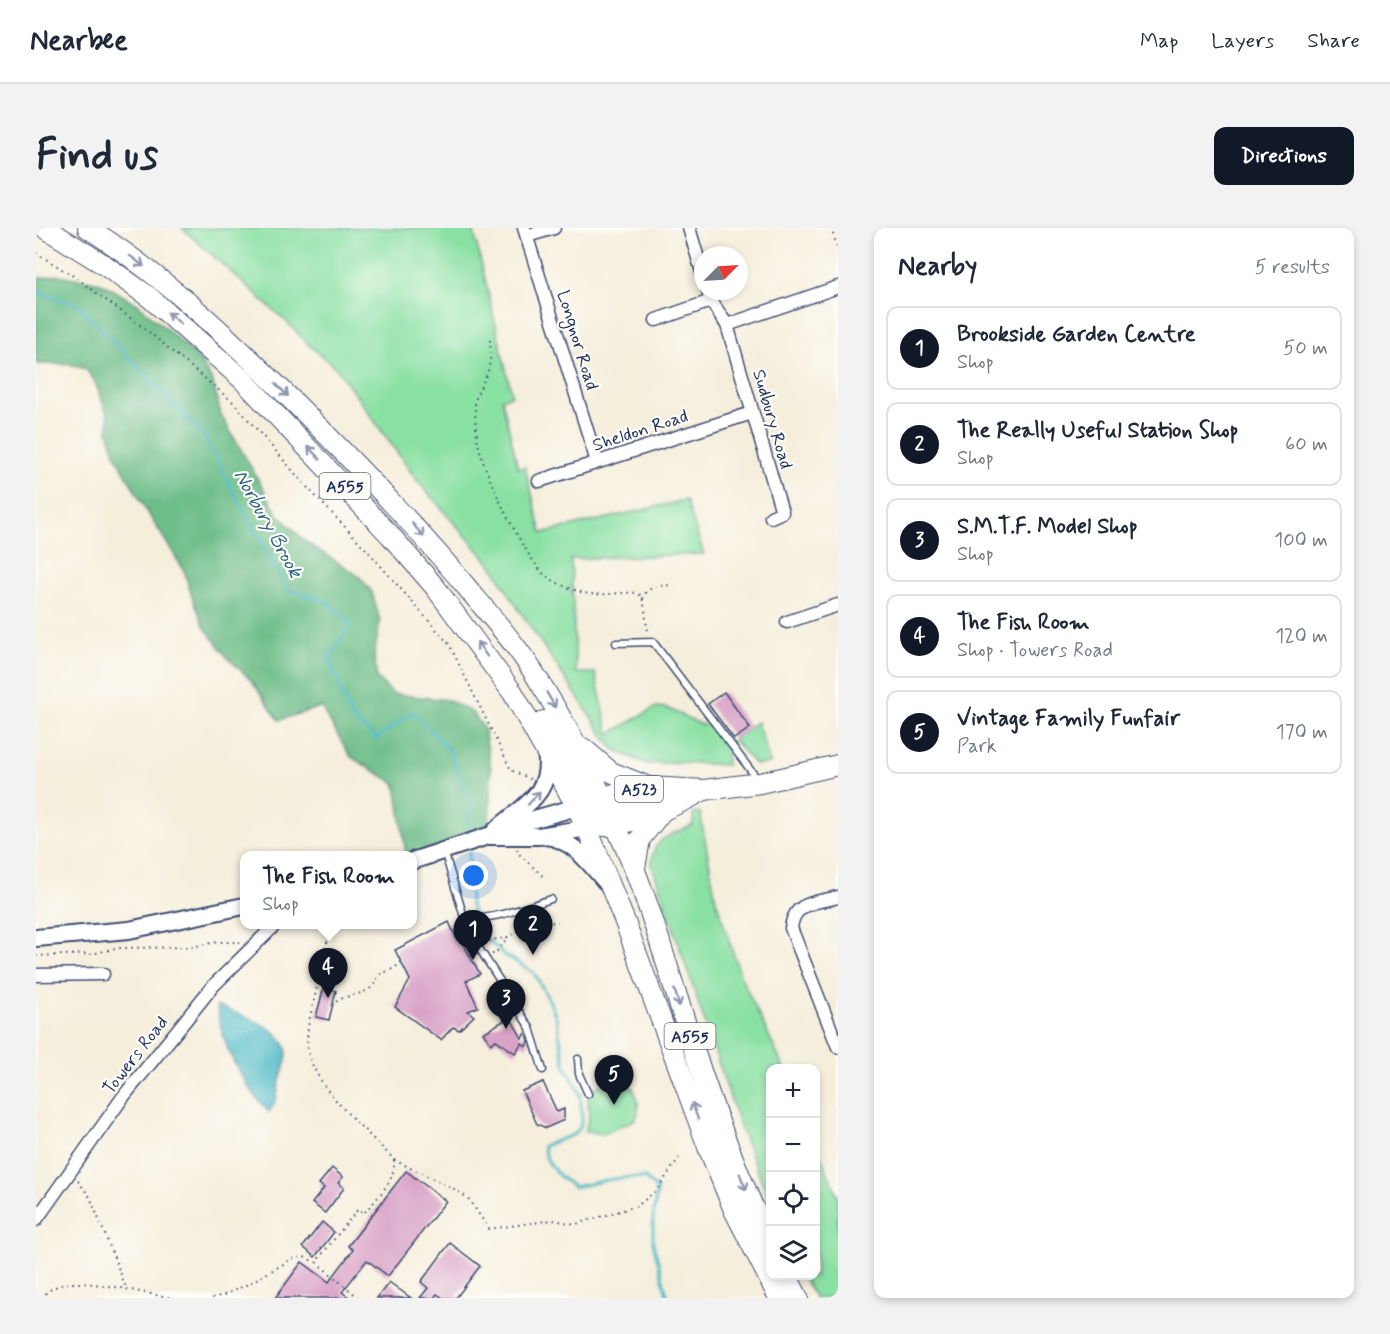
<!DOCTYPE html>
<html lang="en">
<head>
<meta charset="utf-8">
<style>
  :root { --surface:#fff; --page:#f2f2f3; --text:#1f2937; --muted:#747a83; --line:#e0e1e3; --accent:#111827 }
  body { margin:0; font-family:Mynerve,sans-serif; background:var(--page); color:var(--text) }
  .controls { position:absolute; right:18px; bottom:18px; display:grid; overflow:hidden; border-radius:12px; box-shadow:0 3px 9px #0003 }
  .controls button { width:54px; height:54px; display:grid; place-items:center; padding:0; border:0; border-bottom:2px solid var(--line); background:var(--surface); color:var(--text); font:30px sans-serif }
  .compass { position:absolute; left:658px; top:18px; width:54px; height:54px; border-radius:50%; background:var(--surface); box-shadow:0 3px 9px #0003; rotate:66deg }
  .you { position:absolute; left:438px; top:648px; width:21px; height:21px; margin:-15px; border:4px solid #fff; border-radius:50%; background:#1a73e8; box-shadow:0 0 0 9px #1a73e833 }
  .badge { display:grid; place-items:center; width:39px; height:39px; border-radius:50%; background:var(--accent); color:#fff; font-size:20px; font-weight:700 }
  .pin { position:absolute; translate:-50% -50px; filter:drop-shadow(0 2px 3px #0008) }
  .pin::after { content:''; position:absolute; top:32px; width:21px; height:18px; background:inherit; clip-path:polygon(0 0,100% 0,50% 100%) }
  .popup { position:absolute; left:204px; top:623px; width:177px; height:78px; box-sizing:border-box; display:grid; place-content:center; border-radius:12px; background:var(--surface); filter:drop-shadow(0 2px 4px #0005); font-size:20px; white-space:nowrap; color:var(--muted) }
  .popup b { font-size:22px; color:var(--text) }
  .popup::after { content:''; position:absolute; left:50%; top:100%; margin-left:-12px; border:12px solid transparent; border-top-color:var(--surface) }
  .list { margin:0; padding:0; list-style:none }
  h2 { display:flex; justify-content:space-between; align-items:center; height:78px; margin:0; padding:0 24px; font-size:26px }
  h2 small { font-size:20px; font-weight:400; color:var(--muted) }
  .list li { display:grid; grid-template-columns:39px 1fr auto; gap:18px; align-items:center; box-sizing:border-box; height:84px; margin:0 12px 12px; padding:0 12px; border:2px solid var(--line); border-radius:12px }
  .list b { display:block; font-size:22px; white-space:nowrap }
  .list p { margin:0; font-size:20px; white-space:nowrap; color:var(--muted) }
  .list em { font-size:20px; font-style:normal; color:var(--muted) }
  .icon { flex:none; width:33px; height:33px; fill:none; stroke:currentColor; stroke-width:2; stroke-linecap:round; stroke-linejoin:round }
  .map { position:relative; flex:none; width:802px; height:1070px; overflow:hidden; border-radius:12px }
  header { display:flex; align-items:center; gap:36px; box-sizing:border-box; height:84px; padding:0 30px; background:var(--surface); border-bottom:2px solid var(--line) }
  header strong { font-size:28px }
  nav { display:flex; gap:33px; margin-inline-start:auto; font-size:21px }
  .intro { display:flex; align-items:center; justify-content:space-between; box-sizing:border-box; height:144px; padding:0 36px }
  h1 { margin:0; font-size:42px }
  .button { padding:15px 27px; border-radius:12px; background:var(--accent); color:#fff; font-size:21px; font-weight:700 }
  main { display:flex; gap:36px; padding:0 36px }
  aside { flex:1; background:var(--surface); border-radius:12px; box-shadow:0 3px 9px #0003 }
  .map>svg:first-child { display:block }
</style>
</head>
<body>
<header>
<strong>Nearbee</strong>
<nav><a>Map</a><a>Layers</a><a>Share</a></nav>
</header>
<div class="intro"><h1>Find us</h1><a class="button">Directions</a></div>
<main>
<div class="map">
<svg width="802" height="1070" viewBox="0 0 802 1070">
  <rect width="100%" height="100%" fill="#fdfcf7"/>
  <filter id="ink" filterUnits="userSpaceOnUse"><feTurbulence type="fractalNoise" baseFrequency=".0167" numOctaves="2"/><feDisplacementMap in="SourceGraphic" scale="12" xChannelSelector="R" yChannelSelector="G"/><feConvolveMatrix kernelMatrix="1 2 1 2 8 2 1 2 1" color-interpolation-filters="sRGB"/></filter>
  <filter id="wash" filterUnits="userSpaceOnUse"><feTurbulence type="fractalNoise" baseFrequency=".008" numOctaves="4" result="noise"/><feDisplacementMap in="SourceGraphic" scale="24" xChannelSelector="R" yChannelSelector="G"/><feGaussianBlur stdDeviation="1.35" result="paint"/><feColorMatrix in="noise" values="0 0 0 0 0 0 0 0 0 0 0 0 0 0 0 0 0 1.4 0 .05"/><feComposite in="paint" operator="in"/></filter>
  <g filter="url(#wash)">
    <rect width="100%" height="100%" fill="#f5eedb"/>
    <g fill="#89e0a3" stroke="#528880" stroke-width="1.5">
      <path d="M146 0H437L476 167 466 171 482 240 489 239 506 305 650 272 668 326 535 331 540 445H559L573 506 620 479 631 480 666 497H674L690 520 691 537 639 534 611 536 581 523 574 517 483 382 457 339 383 255 301 141 273 117 254 97Z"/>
      <path d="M721 494 734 535 720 537 697 512Z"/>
      <path d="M664 584 680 672 705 749 748 840H734V974L705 902 616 637C615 609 636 607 657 597V586Z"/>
      <path d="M582 853 594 856C602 867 605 878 600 891L568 906 549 903 553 890 552 866 562 858Z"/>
      <path d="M780 916 802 970V1070H779L766 1048H780Z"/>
    </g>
    <path fill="#6ebe89" stroke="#447674" stroke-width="1.5" d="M22 47 65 55 102 76 163 130 177 154 185 187 242 286 270 314 323 348 336 364 344 393 338 428 341 450 357 466 413 472 437 485 448 501 455 541 453 605 370 627 360 556 315 529 285 479 243 492 215 452 191 429 169 400 155 366 148 342 110 282 80 228 72 204V188L59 154 50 141 32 136H0V51Z"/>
    <path fill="#4bb9c5" stroke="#337492" stroke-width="1.5" d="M181 778C202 786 250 799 251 826 251 833 247 842 245 849 241 862 242 874 233 884 206 855 185 818 181 778Z"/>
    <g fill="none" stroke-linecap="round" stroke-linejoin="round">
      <g stroke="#4bb9c5" stroke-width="3">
        <path d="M0 63 42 77 167 207 251 362 288 372 315 395 293 430 315 489 340 511 377 484 414 523 433 573V608"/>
        <path d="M433 621 434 675 443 703 467 726 498 745 513 772 520 789 529 837 544 865 546 889 544 900 539 906 507 918C510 937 523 949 538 959L576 951 595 949 609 950 621 962 617 990V1015L632 1070"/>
      </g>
    </g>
    <g id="blocks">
      <g fill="#d9a2c7">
        <path d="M688 464 714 500 698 511 672 476Z"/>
        <path d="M413 694 421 712 424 710 444 746 430 753 442 779 432 783 438 788 423 802 417 799 405 812 359 779 374 752 359 722Z"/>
        <path d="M288 759 300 763 293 792 280 789Z"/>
        <path d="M474 789 486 810 489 805 493 814 490 818 486 815 479 825 460 812 455 816 447 805Z"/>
        <path d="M507 854 521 884 528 881V892L510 900 501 896 486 863Z"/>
        <path d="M296 940 307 949 302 955 308 960 289 985 276 975 288 960 283 956Z"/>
        <path d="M370 943 410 973 352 1048 331 1032 306 1064 314 1070H239L266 1034 293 1054 317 1022 312 1018Z"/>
        <path d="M286 994 298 1004 279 1029 267 1019Z"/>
        <path d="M414 1015 444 1038 420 1070H407L401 1066 398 1070H384L392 1060 385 1054Z"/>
        <path d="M353 1054 375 1070H341Z"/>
      </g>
    </g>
  </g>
  <g filter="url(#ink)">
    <use href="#blocks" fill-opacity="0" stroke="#3c4c71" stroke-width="1.5"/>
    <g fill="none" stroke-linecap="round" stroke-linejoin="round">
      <g stroke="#3c4c71" stroke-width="9">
        <g id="service">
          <path d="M580 415 617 414 722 552"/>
          <path d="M408 623 428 689 441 717 494 800 507 842"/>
          <path d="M428 689C450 695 493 678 515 671"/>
          <path d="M542 831 543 846 552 866"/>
        </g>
      </g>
      <g stroke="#3c4c71" stroke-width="15">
        <g id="minor">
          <path d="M488 0 561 234"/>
          <path d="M653 0 667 47"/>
          <path d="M491 8 518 0"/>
          <path d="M672 63 675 73 691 97 746 284 735 289"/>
          <path d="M620 92 675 73"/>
          <path d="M691 97 802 59"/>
          <path d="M503 253 716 185"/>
          <path d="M751 394 802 377"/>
          <path d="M802 669C780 675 758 673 755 700L802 819"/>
          <path d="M0 747 67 746"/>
          <path d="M0 992 87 869 152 789 176 759 240 696"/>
        </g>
      </g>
      <g stroke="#3c4c71" stroke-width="20">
        <g id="secondary">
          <path d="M463 601 541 579"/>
          <path d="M459 603C486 578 517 567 510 524"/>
          <path d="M509 608C536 610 554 636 570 654"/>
          <path d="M376 633 452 608H503L551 600"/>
          <path d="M0 710 93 702 208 678"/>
        </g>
      </g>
      <g stroke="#3c4c71" stroke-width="22">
        <g id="trunk">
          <path d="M9 0 67 36 113 69 207 152 354 307 399 359 477 465 541 579 551 600 589 694 672 919 698 982 743 1070"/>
          <path d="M52 0C136 53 206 122 276 192 332 249 387 306 438 368 461 395 485 423 503 453 535 504 563 559 587 614 612 670 628 729 647 787 671 865 699 942 734 1016"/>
          <path d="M508 493 547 561"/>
          <path d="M547 520 575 544 610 558"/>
          <path d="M555 574 584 564 612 559 668 562 724 555 802 537"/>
          <path d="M562 585 627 571"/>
          <path d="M568 598C603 595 638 579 668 562"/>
          <path d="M599 640 604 611 627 582"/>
          <path d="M751 1048 762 1070"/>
        </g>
      </g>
      <g stroke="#3c4c71" stroke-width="2" stroke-dasharray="1.5 4.5" stroke-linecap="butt">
        <path d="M795 0 802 21"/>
        <path d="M0 25 42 51 113 104 197 174 270 258 330 321 413 416 475 542 496 552"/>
        <path d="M454 112C455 124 455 136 450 148 446 157 439 167 439 177 439 193 440 208 444 223 450 249 490 332 510 348 519 354 529 359 539 362 561 371 580 363 602 365 612 375 608 393 613 406"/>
        <path d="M607 371C610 358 623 358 634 357"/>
        <path d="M481 621 482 625 510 651"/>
        <path d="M296 696C289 720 284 744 279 768 275 785 269 804 272 822 278 861 332 903 358 932 360 953 341 970 328 985L322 981 280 1034 323 1070"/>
        <path d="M417 703 422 702 427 706"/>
        <path d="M487 705 493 700"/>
        <path d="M447 714 472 709 489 700 508 695 522 694"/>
        <path d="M456 726H459L472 709"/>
        <path d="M0 728 55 726 82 720 154 719 181 714H204"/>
        <path d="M296 778C308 762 336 772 342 748 351 742 357 743 365 734"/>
        <path d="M358 932 418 961 432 970 453 1001 517 992 540 996 601 978 621 962 643 930"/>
        <path d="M42 953 54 969 91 1062"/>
        <path d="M5 1070C12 1062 19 1058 29 1056 53 1051 110 1066 137 1070"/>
        <path d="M176 1070 188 1067 210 1057 258 1030 268 1029 279 1034"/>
      </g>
      <use href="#service" stroke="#fff" stroke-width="6"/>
      <use href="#minor" stroke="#fff" stroke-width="12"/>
      <use href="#secondary" stroke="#fff" stroke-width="16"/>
      <use href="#trunk" stroke="#fff" stroke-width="20"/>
    </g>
    <defs><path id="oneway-shaft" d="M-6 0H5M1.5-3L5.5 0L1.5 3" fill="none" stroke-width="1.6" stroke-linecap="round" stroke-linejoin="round" transform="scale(1.5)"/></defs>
    <g stroke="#8d97ae">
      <use href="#oneway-shaft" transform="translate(101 33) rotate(37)"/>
      <use href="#oneway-shaft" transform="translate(138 90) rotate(-140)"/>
      <use href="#oneway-shaft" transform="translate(246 162) rotate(45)"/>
      <use href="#oneway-shaft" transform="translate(278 225) rotate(-133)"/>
      <use href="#oneway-shaft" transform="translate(382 302) rotate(49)"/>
      <use href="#oneway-shaft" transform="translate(446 421) rotate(-125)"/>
      <use href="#oneway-shaft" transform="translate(515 472) rotate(60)"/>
      <use href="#oneway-shaft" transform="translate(498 570) rotate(-48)"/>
      <use href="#oneway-shaft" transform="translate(641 770) rotate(73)"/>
      <use href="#oneway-shaft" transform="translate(659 883) rotate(-110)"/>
      <use href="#oneway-shaft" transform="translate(707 954) rotate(68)"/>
    </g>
  </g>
  <g text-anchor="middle" stroke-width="4.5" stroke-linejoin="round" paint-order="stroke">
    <g fill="#fdfcf7" stroke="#5f6c8c" stroke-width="1.5">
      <rect x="283.5" y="245" width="51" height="26" rx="4.5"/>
      <rect x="579" y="548" width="48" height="26" rx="4.5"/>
      <rect x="628.5" y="795" width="51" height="26" rx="4.5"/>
    </g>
    <g font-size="16" font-weight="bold" fill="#1b2f5e">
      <text x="309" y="264">A555</text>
      <text x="603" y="567">A523</text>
      <text x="654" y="814">A555</text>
    </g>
    <g font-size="18" fill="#1b2f5e" stroke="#fdfcf7">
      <text transform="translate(542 112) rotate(73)" y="6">Longnor Road</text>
      <text transform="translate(737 191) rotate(74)" y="6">Sudbury Road</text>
      <text transform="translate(604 202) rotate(-18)" y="6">Sheldon Road</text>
      <text transform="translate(99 827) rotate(-52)" y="6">Towers Road</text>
    </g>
    <g font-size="20" font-style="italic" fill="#2c5f82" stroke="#fdfcf7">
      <text transform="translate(233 295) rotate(61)" y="7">Norbury Brook</text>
    </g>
  </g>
</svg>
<div class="controls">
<button>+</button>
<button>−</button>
<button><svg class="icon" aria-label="locate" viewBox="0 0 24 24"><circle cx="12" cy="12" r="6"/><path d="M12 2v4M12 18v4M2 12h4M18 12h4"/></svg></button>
<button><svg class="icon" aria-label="layers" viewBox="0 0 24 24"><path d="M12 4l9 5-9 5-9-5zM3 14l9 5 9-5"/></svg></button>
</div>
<svg class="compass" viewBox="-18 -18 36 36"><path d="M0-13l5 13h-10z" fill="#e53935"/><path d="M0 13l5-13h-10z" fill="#747a83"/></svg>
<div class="you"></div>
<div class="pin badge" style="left:437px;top:732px">1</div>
<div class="pin badge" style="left:497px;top:727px">2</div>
<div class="pin badge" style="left:470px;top:801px">3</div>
<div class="pin badge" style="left:292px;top:770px">4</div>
<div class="popup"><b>The Fish Room</b>Shop</div>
<div class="pin badge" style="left:578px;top:877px">5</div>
</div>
<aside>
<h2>Nearby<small>5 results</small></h2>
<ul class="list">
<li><span class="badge">1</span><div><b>Brookside Garden Centre</b><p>Shop</p></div><em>50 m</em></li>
<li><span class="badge">2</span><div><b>The Really Useful Station Shop</b><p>Shop</p></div><em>60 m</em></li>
<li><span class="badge">3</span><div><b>S.M.T.F. Model Shop</b><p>Shop</p></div><em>100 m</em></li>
<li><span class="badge">4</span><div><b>The Fish Room</b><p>Shop · Towers Road</p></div><em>120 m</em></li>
<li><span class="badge">5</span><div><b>Vintage Family Funfair</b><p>Park</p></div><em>170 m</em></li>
</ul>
</aside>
</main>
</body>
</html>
